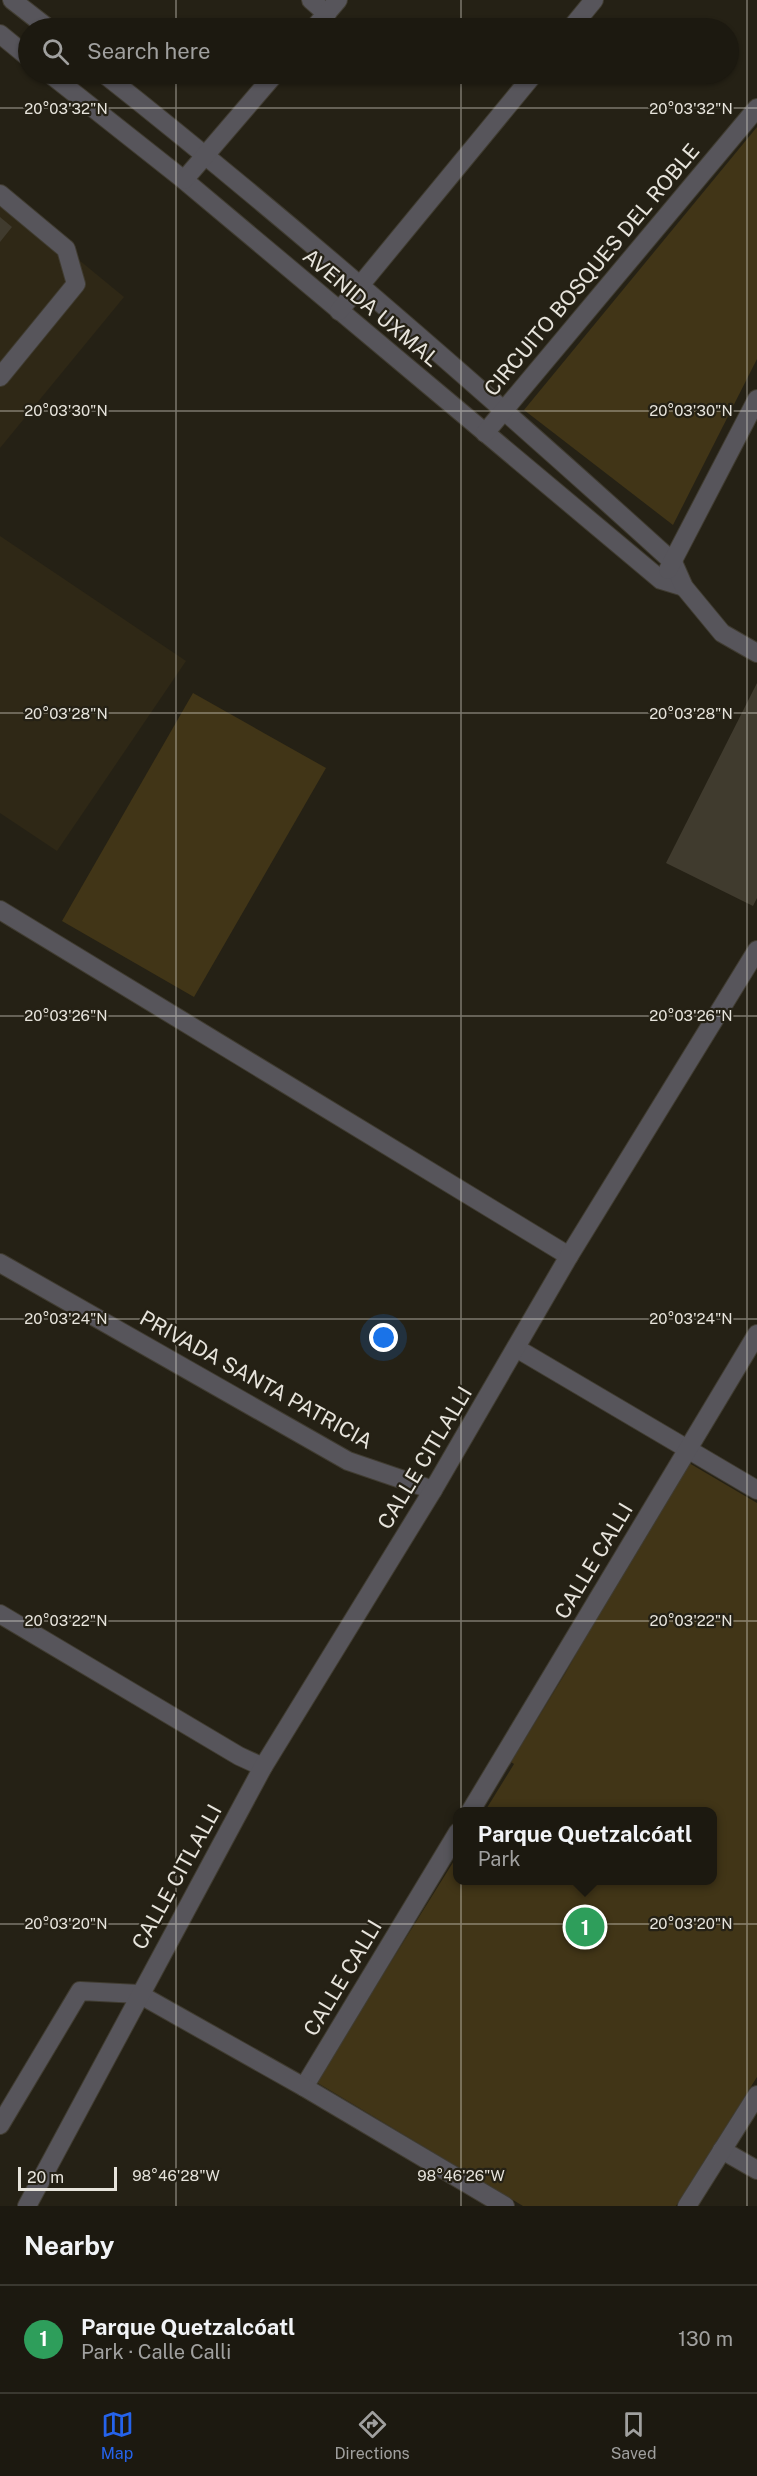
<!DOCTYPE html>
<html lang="en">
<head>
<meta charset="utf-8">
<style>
  :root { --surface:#1c1910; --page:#29261e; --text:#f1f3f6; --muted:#a0a09f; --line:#3a3830; --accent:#2563eb }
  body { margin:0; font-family:"Public Sans",sans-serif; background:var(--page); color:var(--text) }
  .scale { position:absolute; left:18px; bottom:15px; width:99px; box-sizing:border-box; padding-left:6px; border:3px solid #e7e4dc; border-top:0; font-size:16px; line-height:21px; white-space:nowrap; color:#e7e4dc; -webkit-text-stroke:4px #252115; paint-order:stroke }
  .you { position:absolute; left:384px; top:1338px; width:21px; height:21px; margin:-15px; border:4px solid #fff; border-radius:50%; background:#1a73e8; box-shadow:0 0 0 9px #1a73e833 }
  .badge { display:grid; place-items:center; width:39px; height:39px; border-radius:50%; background:var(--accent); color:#fff; font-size:20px; font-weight:700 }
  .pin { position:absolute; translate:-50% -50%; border:3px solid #fff; box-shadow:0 2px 6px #0006 }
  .popup { position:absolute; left:453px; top:1807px; width:264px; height:78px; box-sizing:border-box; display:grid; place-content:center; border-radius:12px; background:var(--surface); filter:drop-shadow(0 2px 4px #0005); font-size:20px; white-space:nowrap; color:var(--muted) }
  .popup b { font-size:22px; color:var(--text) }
  .popup::after { content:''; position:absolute; left:50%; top:100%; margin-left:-12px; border:12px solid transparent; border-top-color:var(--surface) }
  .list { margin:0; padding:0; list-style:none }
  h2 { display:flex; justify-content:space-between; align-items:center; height:78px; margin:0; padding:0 24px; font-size:26px }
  h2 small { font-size:20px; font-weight:400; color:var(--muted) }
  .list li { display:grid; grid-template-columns:39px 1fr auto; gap:18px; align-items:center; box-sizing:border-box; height:108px; padding:0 24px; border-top:2px solid var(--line) }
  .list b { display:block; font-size:22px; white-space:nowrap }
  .list p { margin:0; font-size:20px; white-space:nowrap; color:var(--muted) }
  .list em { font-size:20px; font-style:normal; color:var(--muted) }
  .icon { flex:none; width:33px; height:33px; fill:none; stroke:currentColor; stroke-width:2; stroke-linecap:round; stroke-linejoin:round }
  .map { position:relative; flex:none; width:757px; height:2206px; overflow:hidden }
  .search { position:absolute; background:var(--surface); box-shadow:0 2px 4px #0004; left:18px; right:18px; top:18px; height:66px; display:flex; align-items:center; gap:15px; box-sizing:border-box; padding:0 21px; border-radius:33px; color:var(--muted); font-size:22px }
  .sheet { height:186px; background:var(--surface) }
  nav { display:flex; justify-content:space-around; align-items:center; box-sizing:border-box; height:84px; border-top:2px solid var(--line); background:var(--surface); font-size:16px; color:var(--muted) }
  nav a { display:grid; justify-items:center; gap:3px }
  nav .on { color:var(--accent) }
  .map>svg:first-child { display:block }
</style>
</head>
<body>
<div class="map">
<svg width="757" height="2206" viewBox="0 0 757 2206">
  <rect width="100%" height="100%" fill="#252115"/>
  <g fill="#2f2816">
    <path d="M0 195 124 297 0 448Z"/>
    <path d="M0 536 186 661 57 851 0 813Z"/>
  </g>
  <g fill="#413517">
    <path d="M757 127V359L673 525 524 410Z"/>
    <path d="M193 693 326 768 194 997 62 921Z"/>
    <path d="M689 1463 757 1503V2077L676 2206H523L316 2082 457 1856 458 1880H712V1812L485 1811 514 1764 511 1762 566 1672 672 1483Z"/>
  </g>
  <g fill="#403b2e">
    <path d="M0 217 12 227 0 242Z"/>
    <path d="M757 683V898L753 906 666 863Z"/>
  </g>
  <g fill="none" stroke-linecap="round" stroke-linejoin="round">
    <g stroke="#403c31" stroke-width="20">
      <g id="lane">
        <path d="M0 194 66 249 76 284 0 377"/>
        <path d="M0 910 569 1256"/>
        <path d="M0 1614 239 1756 263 1767"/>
      </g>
    </g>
    <g stroke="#403c31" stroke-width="20">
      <g id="street">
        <path d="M12 0 48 28"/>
        <path d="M311 0 327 14"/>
        <path d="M314 28 338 0"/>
        <path d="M571 28 594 0"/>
        <path d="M0 34 28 57"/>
        <path d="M50 74 184 180 661 580 684 587"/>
        <path d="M104 74C300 229 488 394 673 562L684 587 722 633 757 653"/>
        <path d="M184 180 275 74"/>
        <path d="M339 311 534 74"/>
        <path d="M485 433 757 108"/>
        <path d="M668 570 757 399"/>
        <path d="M0 1263 348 1461 433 1490"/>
        <path d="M516 1348 757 1490"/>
        <path d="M470 1812 757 1334"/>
        <path d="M304 2087 458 1832"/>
        <path d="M0 2125 80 1991 139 1994 304 2087 505 2206"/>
        <path d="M722 2150 757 2170"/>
        <path d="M27 2206 263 1767 433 1490 569 1256 757 950"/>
        <path d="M687 2206 757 2095"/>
      </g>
    </g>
    <use href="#lane" stroke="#57555b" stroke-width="18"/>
    <use href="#street" stroke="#57555b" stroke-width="18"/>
  </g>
  <path fill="none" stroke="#e7e4dc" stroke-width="1.5" stroke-opacity="0.45" d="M176 0V28M461 0V28M747 0V2206M176 74V2206M461 74V2206M0 108H757M0 411H757M0 713H757M0 1016H757M0 1319H757M0 1621H757M0 1924H757"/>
  <g text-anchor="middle" stroke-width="4.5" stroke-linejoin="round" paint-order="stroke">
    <g font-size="21" fill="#e7e4dc" stroke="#252115">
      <text transform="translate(592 270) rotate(-50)" y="7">CIRCUITO BOSQUES DEL ROBLE</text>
      <text transform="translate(371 308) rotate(40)" y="7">AVENIDA UXMAL</text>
      <text transform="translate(256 1380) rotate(29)" y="7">PRIVADA SANTA PATRICIA</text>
      <text transform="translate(425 1458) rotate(-59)" y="7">CALLE CITLALLI</text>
      <text transform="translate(594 1561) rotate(-59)" y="7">CALLE CALLI</text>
      <text transform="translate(177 1877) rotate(-61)" y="7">CALLE CITLALLI</text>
      <text transform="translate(343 1978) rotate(-59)" y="7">CALLE CALLI</text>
    </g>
  </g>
  <g font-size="15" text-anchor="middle" fill="#e7e4dc" stroke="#252115" stroke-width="4.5" stroke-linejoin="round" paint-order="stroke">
    <text x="66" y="114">20°03'32"N</text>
    <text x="691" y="114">20°03'32"N</text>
    <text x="66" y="416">20°03'30"N</text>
    <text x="691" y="416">20°03'30"N</text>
    <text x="66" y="719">20°03'28"N</text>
    <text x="691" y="719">20°03'28"N</text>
    <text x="66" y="1021">20°03'26"N</text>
    <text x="691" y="1021">20°03'26"N</text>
    <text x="66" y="1324">20°03'24"N</text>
    <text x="691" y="1324">20°03'24"N</text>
    <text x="66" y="1626">20°03'22"N</text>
    <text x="691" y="1626">20°03'22"N</text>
    <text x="66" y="1929">20°03'20"N</text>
    <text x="691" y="1929">20°03'20"N</text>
    <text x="176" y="2181">98°46'28"W</text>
    <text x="461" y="2181">98°46'26"W</text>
  </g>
</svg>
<div class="scale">20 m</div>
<div class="you"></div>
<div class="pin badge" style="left:585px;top:1927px;background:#2e9e5b">1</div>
<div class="popup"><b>Parque Quetzalcóatl</b>Park</div>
<div class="search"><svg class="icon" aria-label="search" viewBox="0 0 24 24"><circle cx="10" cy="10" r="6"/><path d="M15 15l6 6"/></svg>Search here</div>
</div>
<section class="sheet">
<h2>Nearby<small></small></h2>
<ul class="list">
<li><span class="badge" style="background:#2e9e5b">1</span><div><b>Parque Quetzalcóatl</b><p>Park · Calle Calli</p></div><em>130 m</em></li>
</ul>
</section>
<nav>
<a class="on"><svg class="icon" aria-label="map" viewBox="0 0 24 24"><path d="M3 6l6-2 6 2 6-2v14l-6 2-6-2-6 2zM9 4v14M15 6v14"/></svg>Map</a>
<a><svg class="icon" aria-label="directions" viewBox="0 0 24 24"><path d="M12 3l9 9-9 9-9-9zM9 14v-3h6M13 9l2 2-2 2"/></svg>Directions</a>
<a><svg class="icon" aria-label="saved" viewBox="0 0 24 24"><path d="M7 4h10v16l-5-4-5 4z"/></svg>Saved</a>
</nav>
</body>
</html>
